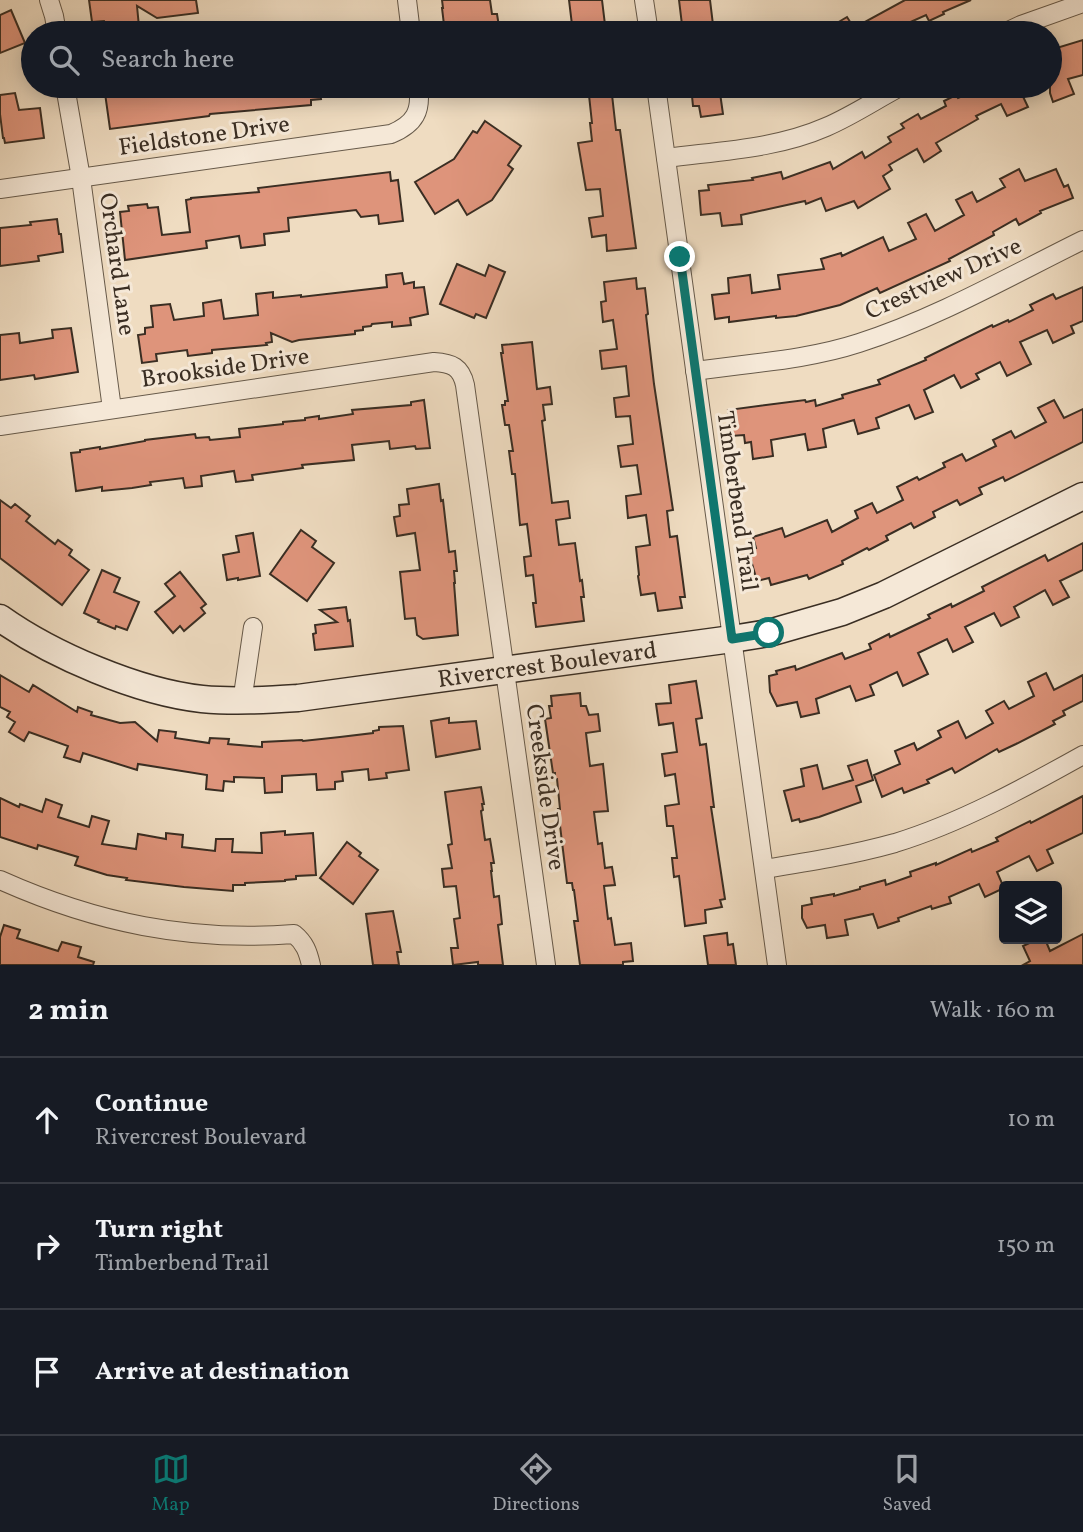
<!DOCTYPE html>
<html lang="en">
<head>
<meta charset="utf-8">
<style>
  :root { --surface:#171b24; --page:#20242c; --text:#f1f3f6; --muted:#9ea1a6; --line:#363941; --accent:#0f766e }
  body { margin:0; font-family:Vollkorn,serif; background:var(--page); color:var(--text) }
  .controls { position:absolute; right:21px; bottom:21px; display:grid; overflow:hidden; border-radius:7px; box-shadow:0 4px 18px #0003 }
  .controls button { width:63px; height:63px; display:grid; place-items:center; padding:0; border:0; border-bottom:2px solid var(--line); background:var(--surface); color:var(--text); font:35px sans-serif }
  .stop { position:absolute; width:21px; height:21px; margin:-16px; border:5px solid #0f766e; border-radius:50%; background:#fff }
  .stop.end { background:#0f766e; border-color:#fff; box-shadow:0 2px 7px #0008 }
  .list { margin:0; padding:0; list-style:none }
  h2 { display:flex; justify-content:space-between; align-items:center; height:91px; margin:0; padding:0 28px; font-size:30px }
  h2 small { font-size:23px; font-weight:400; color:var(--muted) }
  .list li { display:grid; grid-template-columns:46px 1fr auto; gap:21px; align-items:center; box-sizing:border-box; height:126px; padding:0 28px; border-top:2px solid var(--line) }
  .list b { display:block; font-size:26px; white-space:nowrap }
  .list p { margin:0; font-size:23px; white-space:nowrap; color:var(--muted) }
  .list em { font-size:23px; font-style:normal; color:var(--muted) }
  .icon { flex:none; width:38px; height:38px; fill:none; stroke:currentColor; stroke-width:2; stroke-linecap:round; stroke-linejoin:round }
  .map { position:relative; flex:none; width:1083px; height:965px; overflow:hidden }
  .search { position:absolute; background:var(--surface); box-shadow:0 4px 18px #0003; left:21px; right:21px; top:21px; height:77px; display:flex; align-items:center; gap:18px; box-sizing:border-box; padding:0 24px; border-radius:38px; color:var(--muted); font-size:26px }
  .sheet { height:469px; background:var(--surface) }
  nav { display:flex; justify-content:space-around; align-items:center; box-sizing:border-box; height:98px; border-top:2px solid var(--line); background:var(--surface); font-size:19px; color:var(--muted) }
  nav a { display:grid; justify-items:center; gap:4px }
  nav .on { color:var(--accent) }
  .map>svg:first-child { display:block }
</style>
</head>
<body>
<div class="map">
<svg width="1083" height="965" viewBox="0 0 1083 965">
  <rect width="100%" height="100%" fill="#efdcc1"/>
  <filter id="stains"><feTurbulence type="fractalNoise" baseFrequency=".00286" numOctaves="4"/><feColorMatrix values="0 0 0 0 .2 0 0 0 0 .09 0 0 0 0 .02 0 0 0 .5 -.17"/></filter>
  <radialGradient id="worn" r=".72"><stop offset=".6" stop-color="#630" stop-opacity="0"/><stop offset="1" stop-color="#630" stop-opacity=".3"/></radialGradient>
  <g fill="#de947b" stroke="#3a2e23" stroke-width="2">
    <path d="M89 0H196L198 13 157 18 137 6 139 27 115 30V24L105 25 104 21 92 22Z"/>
    <path d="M442 0H490L492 14H497L500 33H445L442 8H443Z"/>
    <path d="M569 0H602L606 33H573Z"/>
    <path d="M679 0H710L714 33H683Z"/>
    <path d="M905 0H971L943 12 944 14 929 21 926 15 897 28 900 33H820L847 17 854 28Z"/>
    <path d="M11 10 25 43 0 53V15Z"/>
    <path d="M1083 40V75L1068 79 1074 94 1053 102 1050 93V50Z"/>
    <path d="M104 86H154L155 88 169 86H319L321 99 311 100V105L210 114 209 116 110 129Z"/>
    <path d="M588 86H611L616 130H620L636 248 607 251 606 235 592 237 589 218 603 216 600 189 586 190 578 143 592 141 590 123H592Z"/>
    <path d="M691 86H719L723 114 701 117 699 106H693Z"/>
    <path d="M986 86H1018L1028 107 1007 116 1001 104 976 116 978 119 936 143 941 151 924 162 917 149 889 165 892 170 883 176 890 189 858 208 854 201 826 211 821 198 806 204 805 201 741 215 742 224 722 226 720 213 701 215 699 191 709 190 708 185 753 180 752 178 781 172 783 179 830 162 833 169 862 152 865 158 891 142 888 137 904 128 901 124 918 114 921 119 946 106 944 101 956 95 958 98Z"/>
    <path d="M15 93 19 110 40 108 44 138 5 143 4 138H3L0 114V95Z"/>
    <path d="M485 121 521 146 508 165 513 169 492 200 467 215 458 200 435 214 415 182 454 159 473 131 477 133Z"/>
    <path d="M1019 169 1025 181 1056 169 1064 187 1068 185 1073 198 1040 211 1041 213 1019 225 1016 219 993 232 994 235 949 259 950 261 880 293 877 288 840 305 796 316 776 318V316L729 322V317L715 319 712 295 729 293 728 278 750 275 752 293 780 289 778 275 824 269 821 259 841 253 842 256 883 237 889 251 916 239 908 223 926 214 935 231 964 215 956 200 972 192 977 202 1005 187 1000 179Z"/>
    <path d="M390 172 391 181 398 180 403 221 379 224 378 215 361 217 356 210 288 218 289 231 264 234 265 245 241 248 239 236 206 241 207 248 125 260 120 212 129 211 128 206 147 204 148 208 158 207 162 235 190 232 186 200 191 199V198L259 192 258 188Z"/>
    <path d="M57 219 59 234H61L63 252 38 256 39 261 0 266V228L31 225 30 222Z"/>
    <path d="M457 264 485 276 489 265 505 272 486 318 476 314 474 318 440 304Z"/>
    <path d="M402 273 404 284 414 282V288L424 287 428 314 410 318 411 325 392 327V322L372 324 371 326 363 327V330L355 331V334L299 340 292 342 271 333 272 342 266 343 267 345 212 350V353L188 356 187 350 156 354 157 361 142 363 138 335 145 334V328L153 327 151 306 170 304 174 320 204 316 203 303 221 300 224 319 258 315 256 294 273 292V298L301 295V297L387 287 386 275Z"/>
    <path d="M636 278 637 289 645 288 648 314 646 315 654 384 673 510 667 511 670 537 677 536 685 597H680L682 608 658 611 655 593 641 595 638 576 639 575 636 547 650 545 646 515 628 518 626 496 641 494 637 465 621 467 618 446 633 444 630 416 616 417 614 398 629 396 626 366 602 369 600 351 617 349 613 320 603 322 601 302 606 301 604 282Z"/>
    <path d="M1083 287V321L1071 326 1074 333 1053 343 1047 330 1020 342 1031 364 1007 376 1000 362 976 374 979 379 961 388 954 375 924 390 933 412 915 419 909 405 876 418 879 428 858 434 854 420 823 429 826 447 808 450 805 434 771 440 773 456 753 459 751 442 745 443 744 435 731 436 728 410 805 400 806 402 815 400 816 406 843 398 842 395 880 384 878 380 926 360 925 358 992 325 993 327 1008 320 1009 322 1033 310 1030 305 1053 294 1056 299Z"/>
    <path d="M71 328 78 372 35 379 34 375 0 380V335L19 333 20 343 53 338 52 330Z"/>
    <path d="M532 342 537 389 550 387 552 404 543 405 545 420 542 421 552 503 568 501 570 518 556 520 559 545 575 543 580 581 582 580 584 597H581L584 621 536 627 533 603H536L533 575 526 576 524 557 531 556 527 524 520 525 515 474H512L509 451H513L509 425H505L502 405H505V401H508L501 353H503L502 345Z"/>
    <path d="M424 400 430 448 416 449 415 446 390 449 389 441 352 445 354 460 302 465 303 468 252 475 253 480 236 482 234 471 201 476 202 486 185 488 183 478 150 482 151 485 132 488 102 491V487L76 491 71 453 80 452V450L100 447V449L145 441V440L195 434 196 438 209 437 210 440 240 437 239 429 283 424V422L305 420V418L319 416V419L353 414 352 410 411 405V402Z"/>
    <path d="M1054 400 1064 418 1083 409V442L1005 481 1003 477 979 488 982 494 960 505 957 500 933 512 935 517 914 528 911 523 886 536 888 540 869 550 867 548 842 561 843 564 809 579 807 575 771 585 769 578 757 581 748 550 756 548 753 537 782 528 785 537 827 520 832 532 858 518 855 511 872 503 877 513 903 500 897 487 917 477 919 480 945 467 943 463 962 454 966 461 996 446 993 440 1011 431 1015 438 1046 422 1038 408Z"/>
    <path d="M439 484 441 501 443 500 449 552 455 551 457 571H454L455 583H454L458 635 423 639 417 635 415 618 405 619 400 572 420 570 415 533 397 536 394 517 400 516 399 505 409 504 407 489Z"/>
    <path d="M0 500 11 508 15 504 30 516 26 521 55 544 58 540 72 550 69 555 89 570 62 605 0 558Z"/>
    <path d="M301 530 316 541 312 547 334 563 307 601 270 574Z"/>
    <path d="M253 533 260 576 238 580V578L227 580 223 555 239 552 236 536Z"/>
    <path d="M1083 543V570L1060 581 1069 597 1053 605 1045 590 1014 607 1019 617 1001 626 994 613 965 627 973 642 953 652 947 639 918 653 928 674 903 686 897 672 870 685 874 695 856 701 850 686 816 699 819 713 801 717 797 702 777 706 770 692 769 676 777 674 776 671 795 666 796 670 842 653 845 659 871 649 869 644 889 634 890 637 930 618 928 615 951 604 952 607 984 591 982 587 1045 555 1048 561Z"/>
    <path d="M102 570 120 578 114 592 139 602 127 630 116 626 115 629 98 622 99 620 84 613Z"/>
    <path d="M180 572 206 604 201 608 205 613 184 631 180 626 173 633 155 612 175 596 165 584Z"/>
    <path d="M346 607 348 621 350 620 353 646 315 650 313 634 316 633 315 625 337 622 320 610Z"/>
    <path d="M1046 673 1054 690 1083 675V701L1063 711 1065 715 1053 721 1055 724 1016 744 999 752 997 749 955 773 952 768 927 780 929 783 904 793 902 788 882 797 874 775 900 764 895 751 914 743 917 750 941 737 938 731 958 721 966 738 993 723 986 711 1004 701 1009 709 1034 696 1028 682Z"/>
    <path d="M0 675 29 692 33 685 77 712 78 707 92 712 91 715 120 723 135 722 157 741 159 730 176 732 175 738 209 743 210 738 229 739 228 744 262 747V742L302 740 303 741 340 737 373 733V731L379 730V727L403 726 409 770 386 773 387 778 369 780 368 769 342 772 343 781 335 782V789L317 790 316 774 282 776V792L265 793 264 778 234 777V782L224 781 223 791 206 789 207 775 138 764 137 770 83 753 80 762 64 757 68 746 29 732 24 741 9 732 15 722 7 717 10 712 0 707Z"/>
    <path d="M696 681 702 718 696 719 700 745 706 744 714 807H711L725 899 720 900 722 907 705 910 706 923 685 926 679 876 674 877 672 858H677L673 826H667L665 806 679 804 675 774 665 776 662 754 677 752 673 723 659 725 656 704 671 703 669 685Z"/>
    <path d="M580 693 581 706H586L589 715 598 714 600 731 586 733 590 766 603 764 608 811 594 812 598 844 602 843 605 868 612 867 615 885 604 886 608 919 611 918 615 945 631 943 633 961 623 962V965H580L574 921H578L574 890H573L572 883H567L558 809H560L557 779H555V773H553L545 719 551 718 549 706H552L551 696Z"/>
    <path d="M449 718V723L476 721 480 749 436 757 431 721Z"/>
    <path d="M867 760 873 780 856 786 861 802 819 817 800 822 799 819 792 821 784 791 804 786 801 769 817 765 823 789 853 780 848 766Z"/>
    <path d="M481 787 484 804H482L483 810 481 811 485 840 490 839 494 863H491L492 871H491L494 897 499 896 502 924 498 925 503 965H478V962L453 965 451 948H458L454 919 460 918 456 886 444 887 442 869 452 868 448 845 452 844 445 792Z"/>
    <path d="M1083 796V833L1047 850 1053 863 1037 871 1029 856 997 872 1004 888 985 897 979 884 949 897 951 903 932 909 931 906 898 918 899 921 878 928 873 914 845 920 848 935 827 938 825 925 807 928 802 918V906L812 904 811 898 834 894V896L860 889V887L885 880 886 885 911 876 910 872 936 863V865L971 849 972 852 998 841 996 838 1030 821 1031 823Z"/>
    <path d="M0 798 19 807 20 804 42 812 46 799 62 805 58 817 89 827 92 816 109 821 102 844 136 849 138 834 166 839V833L183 835 182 847 215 851 216 839H233L232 852 262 853 261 833 285 831V835L313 833 316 875 296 876V879L285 880V881L245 883V885H233V891L184 887 126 880 127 878 107 875 75 865 78 857 38 845 37 849 0 837Z"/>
    <path d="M347 842 361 853 359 856 378 870 353 904 320 878Z"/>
    <path d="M393 911 401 952H397L399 965H373L366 914Z"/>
    <path d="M4 925 20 930 17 938 58 951 62 942 81 947 78 957 94 962 93 965H0V937Z"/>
    <path d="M727 933 728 945 733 944 736 965H708L704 936Z"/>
    <path d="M1083 934V965H1023L1030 961 1023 946 1038 939H1045L1050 951Z"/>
  </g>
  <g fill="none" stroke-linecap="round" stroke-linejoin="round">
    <g stroke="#675a4a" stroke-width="20">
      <g id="street">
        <path d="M49 0 54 16 57 33"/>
        <path d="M407 0 411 33"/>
        <path d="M644 0 649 33"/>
        <path d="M1004 33 1021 25 1083 3"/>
        <path d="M65 86 81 178 112 409"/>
        <path d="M656 86 777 965"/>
        <path d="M666 158C719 151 776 149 826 127 852 116 877 99 902 86"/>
        <path d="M0 189 391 134C415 124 422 111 418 86"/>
        <path d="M695 371C750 363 807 360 859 343 937 318 1010 276 1083 240"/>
        <path d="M0 426 434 362C452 363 461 367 465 385L546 965"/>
        <path d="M242 702 253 627"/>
        <path d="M764 869C808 862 852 855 895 843 960 823 1024 788 1083 755"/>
        <path d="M0 880C96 923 189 942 294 934 305 943 308 952 311 965"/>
      </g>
    </g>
    <g stroke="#3a2e23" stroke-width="29">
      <g id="secondary">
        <path id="s1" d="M0 618C52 655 138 692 202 699 234 702 266 700 298 698L732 639 769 633 842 612 884 595 1083 496"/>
      </g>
    </g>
    <use href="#street" stroke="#f5e8d7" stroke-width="18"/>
    <use href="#secondary" stroke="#f5e8d7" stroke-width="26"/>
  </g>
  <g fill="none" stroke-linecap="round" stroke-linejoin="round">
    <path stroke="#0f766e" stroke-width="9" d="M680 257 732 639 769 633"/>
  </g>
  <g text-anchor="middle" stroke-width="6" stroke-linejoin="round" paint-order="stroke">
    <g font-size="24" fill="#3a2e23" stroke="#f5e8d7">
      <text transform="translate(204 135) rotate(-8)" y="8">Fieldstone Drive</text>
      <text transform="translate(118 264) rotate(82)" y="8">Orchard Lane</text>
      <text transform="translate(943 278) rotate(-24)" y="8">Crestview Drive</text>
      <text transform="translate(225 367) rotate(-8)" y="8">Brookside Drive</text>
      <text transform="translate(738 501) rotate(82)" y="8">Timberbend Trail</text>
      <text dy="8" stroke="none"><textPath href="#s1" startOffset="567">Rivercrest Boulevard</textPath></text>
      <text transform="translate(546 787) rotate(82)" y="8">Creekside Drive</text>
    </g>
  </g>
  <rect width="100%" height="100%" filter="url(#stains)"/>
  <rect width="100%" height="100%" fill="url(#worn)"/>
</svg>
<div class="controls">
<button><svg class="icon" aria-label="layers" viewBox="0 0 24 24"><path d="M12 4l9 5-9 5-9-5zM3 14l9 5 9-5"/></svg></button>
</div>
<div class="stop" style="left:769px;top:633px"></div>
<div class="stop end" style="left:680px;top:257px"></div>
<div class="search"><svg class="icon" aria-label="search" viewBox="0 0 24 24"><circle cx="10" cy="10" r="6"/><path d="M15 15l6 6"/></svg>Search here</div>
</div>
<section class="sheet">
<h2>2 min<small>Walk · 160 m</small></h2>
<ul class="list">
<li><svg class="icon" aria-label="ahead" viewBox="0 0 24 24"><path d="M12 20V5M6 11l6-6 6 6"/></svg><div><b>Continue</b><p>Rivercrest Boulevard</p></div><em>10 m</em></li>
<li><svg class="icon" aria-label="right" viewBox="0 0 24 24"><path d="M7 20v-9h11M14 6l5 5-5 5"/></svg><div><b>Turn right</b><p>Timberbend Trail</p></div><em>150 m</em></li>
<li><svg class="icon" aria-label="arrive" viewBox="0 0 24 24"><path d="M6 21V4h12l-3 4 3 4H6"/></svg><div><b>Arrive at destination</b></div></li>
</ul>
</section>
<nav>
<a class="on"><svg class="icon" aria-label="map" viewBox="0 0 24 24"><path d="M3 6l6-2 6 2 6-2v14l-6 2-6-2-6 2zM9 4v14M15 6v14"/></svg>Map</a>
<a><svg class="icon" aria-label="directions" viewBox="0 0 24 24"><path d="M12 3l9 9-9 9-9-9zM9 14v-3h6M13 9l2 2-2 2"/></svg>Directions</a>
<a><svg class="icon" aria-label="saved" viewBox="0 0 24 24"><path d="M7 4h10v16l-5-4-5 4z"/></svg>Saved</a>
</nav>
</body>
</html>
